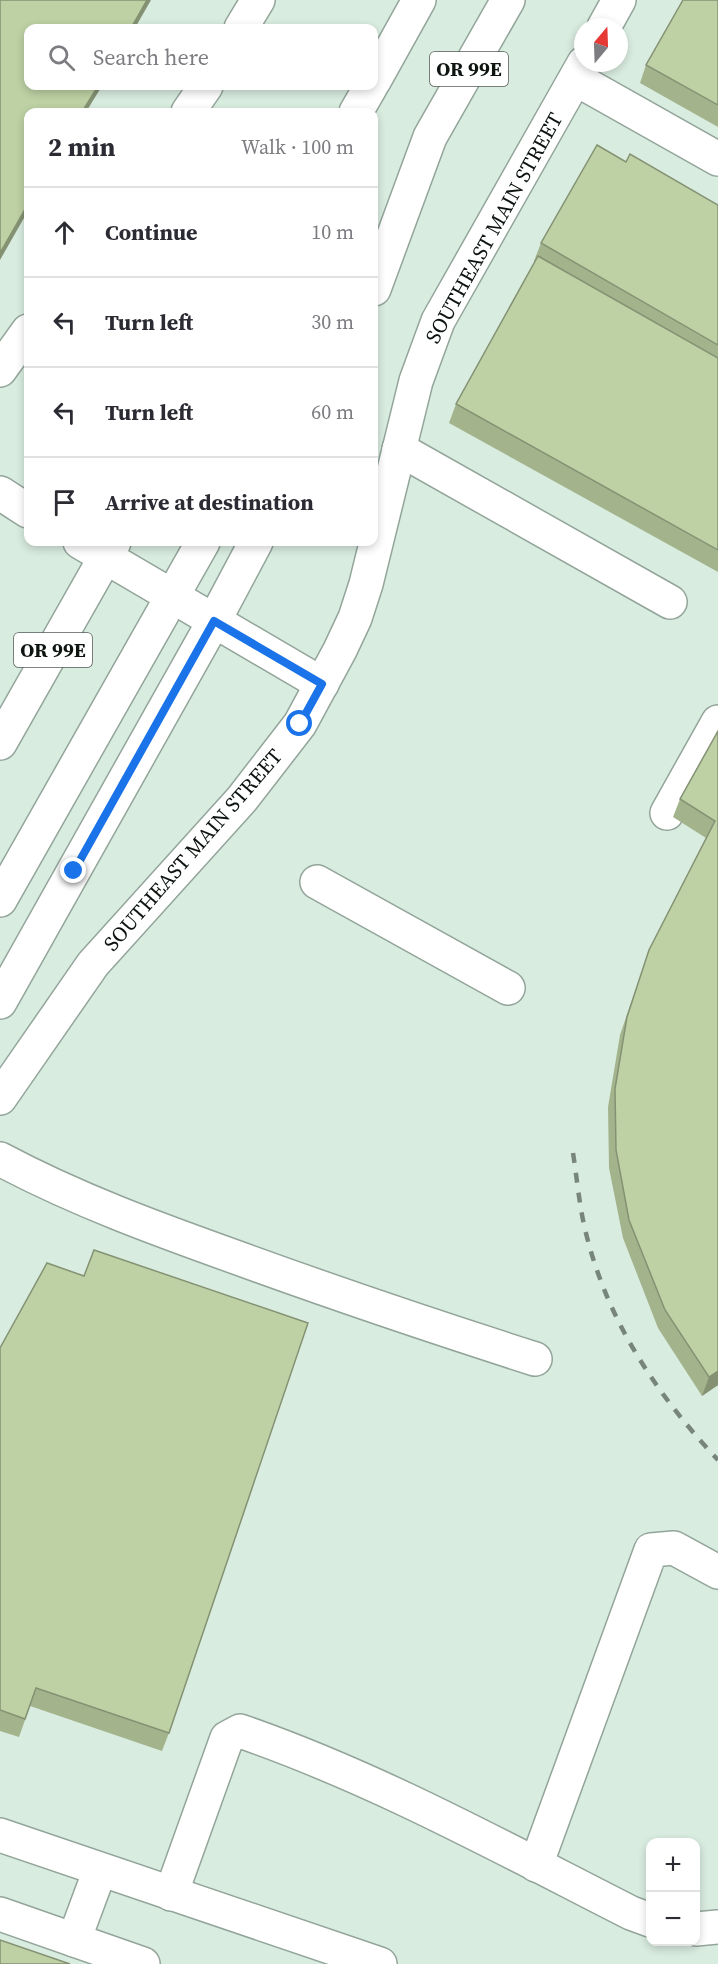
<!DOCTYPE html>
<html lang="en">
<head>
<meta charset="utf-8">
<style>
  :root { --surface:#fff; --page:#f2f2f3; --text:#2b2b33; --muted:#7c7c81; --line:#e1e1e2 }
  body { margin:0; font-family:"Source Serif 4",serif; background:var(--page); color:var(--text) }
  .controls { position:absolute; right:18px; bottom:18px; display:grid; overflow:hidden; border-radius:12px; box-shadow:0 3px 9px #0003 }
  .controls button { width:54px; height:54px; display:grid; place-items:center; padding:0; border:0; border-bottom:2px solid var(--line); background:var(--surface); color:var(--text); font:30px sans-serif }
  .compass { position:absolute; left:574px; top:18px; width:54px; height:54px; border-radius:50%; background:var(--surface); box-shadow:0 3px 9px #0003; rotate:19deg }
  .stop { position:absolute; width:18px; height:18px; margin:-14px; border:4px solid #1a73e8; border-radius:50%; background:#fff }
  .stop.end { background:#1a73e8; border-color:#fff; box-shadow:0 2px 6px #0008 }
  .list { margin:0; padding:0; list-style:none }
  h2 { display:flex; justify-content:space-between; align-items:center; height:78px; margin:0; padding:0 24px; font-size:26px }
  h2 small { font-size:20px; font-weight:400; color:var(--muted) }
  .list li { display:grid; grid-template-columns:39px 1fr auto; gap:18px; align-items:center; box-sizing:border-box; height:90px; padding:0 24px; border-top:2px solid var(--line) }
  .list b { display:block; font-size:22px; white-space:nowrap }
  .list em { font-size:20px; font-style:normal; color:var(--muted) }
  .icon { flex:none; width:33px; height:33px; fill:none; stroke:currentColor; stroke-width:2; stroke-linecap:round; stroke-linejoin:round }
  .map { position:relative; flex:none; width:718px; height:1964px; overflow:hidden }
  .search { position:absolute; background:var(--surface); box-shadow:0 3px 9px #0003; left:24px; top:24px; width:354px; height:66px; display:flex; align-items:center; gap:15px; box-sizing:border-box; padding:0 21px; border-radius:12px; color:var(--muted); font-size:22px }
  .panel { position:absolute; background:var(--surface); box-shadow:0 3px 9px #0003; left:24px; top:108px; width:354px; height:438px; border-radius:12px }
  .map>svg:first-child { display:block }
</style>
</head>
<body>
<div class="map">
<svg width="718" height="1964" viewBox="0 0 718 1964">
  <rect width="100%" height="100%" fill="#d9ece0"/>
  <g fill="none" stroke-linecap="round" stroke-linejoin="round">
    <g stroke="#93a59a" stroke-width="36">
      <g id="minor">
        <path d="M604 27 619 0"/>
        <path d="M241 28 258 0"/>
        <path d="M576 79 718 159"/>
        <path d="M188 112 206 86"/>
        <path d="M0 370 28 331"/>
        <path d="M399 449 670 602"/>
        <path d="M0 493 28 511"/>
        <path d="M80 542 322 684"/>
        <path d="M667 813 718 722"/>
        <path d="M317 882 508 988"/>
        <path d="M0 1098 93 964 242 799 300 724 340 650 355 618 366 584 416 381 438 321 584 63"/>
        <path d="M0 1159C77 1200 157 1229 238 1258 337 1294 435 1327 535 1359"/>
        <path d="M0 1835 380 1964"/>
        <path d="M536 1865 651 1550 674 1548 718 1572"/>
        <path d="M171 1894 223 1749 227 1738 240 1731C376 1778 503 1848 631 1913L650 1920"/>
        <path d="M0 1914 143 1964"/>
        <path d="M696 1929 718 1927"/>
        <path d="M74 1940 100 1870"/>
      </g>
    </g>
    <g stroke="#93a59a" stroke-width="36">
      <path id="major" d="M0 1002 214 621"/>
    </g>
    <g stroke="#93a59a" stroke-width="36">
      <g id="highway">
        <path d="M374 81 419 0"/>
        <path d="M356 112 371 86"/>
        <path d="M374 289 430 137 508 0"/>
        <path d="M214 621 256 542"/>
        <path d="M0 743 114 542"/>
        <path d="M0 900 203 542"/>
      </g>
    </g>
    <use href="#minor" stroke="#fff" stroke-width="33"/>
    <use href="#major" stroke="#fff" stroke-width="33"/>
    <use href="#highway" stroke="#fff" stroke-width="33"/>
    <path stroke="#78857d" stroke-width="4.5" stroke-dasharray="10 10" stroke-linecap="butt" d="M573 1153C577 1178 579 1204 585 1229 606 1319 656 1394 718 1460"/>
  </g>
  <g fill="#a3b48d">
    <path d="M718 0V127L640 83 646 65Z"/>
    <path d="M626 162 718 205V572L449 423 456 404 535 261H534L541 243Z"/>
    <path d="M718 731V1385L702 1396 658 1328 623 1238 609 1168 608 1107 620 1035 643 968 649 950 706 838 673 817 680 799Z"/>
    <path d="M0 1348 169 1733 162 1751 30 1706 19 1737 0 1731Z"/>
  </g>
  <g fill="#849273">
    <path d="M147 0H151L135 28H131Z"/>
    <path d="M98 86H102L86 112H82Z"/>
    <path d="M28 204V211L0 260V253Z"/>
    <path d="M718 1371V1385L702 1396 709 1377Z"/>
  </g>
  <g fill="#bdd1a4" stroke="#849273" stroke-width="1.5">
    <path d="M0 0H147L131 28H28V86H98L82 112H28V204L0 253Z"/>
    <path d="M683 0H718V105L646 65Z"/>
    <path d="M597 145 626 162 630 154 718 205V345L541 243Z"/>
    <path d="M538 256 718 358V550L456 404Z"/>
    <path d="M718 731V1371L709 1377 665 1310 629 1220 616 1150 615 1089 627 1017 649 950 715 821 680 799Z"/>
    <path d="M94 1250 308 1323 169 1733 36 1688 25 1719 0 1710V1348L47 1263 84 1276Z"/>
    <path d="M0 1940 70 1964H0Z"/>
  </g>
  <g fill="none" stroke-linecap="round" stroke-linejoin="round">
    <path stroke="#1a73e8" stroke-width="8" d="M74 871 214 621 322 684 300 724"/>
  </g>
  <g text-anchor="middle" stroke-width="4.5" stroke-linejoin="round" paint-order="stroke">
    <g fill="#fff" stroke="#565b58" stroke-width="1.5">
      <rect x="430" y="52" width="78" height="34" rx="4.5"/>
      <rect x="14" y="633" width="78" height="34" rx="4.5"/>
    </g>
    <g font-size="20" font-weight="bold" fill="#0e1510">
      <text x="469" y="76">OR 99E</text>
      <text x="53" y="657">OR 99E</text>
    </g>
    <g font-size="21" fill="#0e1510" stroke="#fff">
      <text transform="translate(494 228) rotate(-61)" y="7">SOUTHEAST MAIN STREET</text>
      <text transform="translate(193 850) rotate(-49)" y="7">SOUTHEAST MAIN STREET</text>
    </g>
  </g>
</svg>
<div class="controls">
<button>+</button>
<button>−</button>
</div>
<svg class="compass" viewBox="-18 -18 36 36"><path d="M0-13l5 13h-10z" fill="#e53935"/><path d="M0 13l5-13h-10z" fill="#7c7c81"/></svg>
<div class="stop" style="left:300px;top:724px"></div>
<div class="stop end" style="left:74px;top:871px"></div>
<div class="search"><svg class="icon" aria-label="search" viewBox="0 0 24 24"><circle cx="10" cy="10" r="6"/><path d="M15 15l6 6"/></svg>Search here</div>
<section class="panel">
<h2>2 min<small>Walk · 100 m</small></h2>
<ul class="list">
<li><svg class="icon" aria-label="ahead" viewBox="0 0 24 24"><path d="M12 20V5M6 11l6-6 6 6"/></svg><div><b>Continue</b></div><em>10 m</em></li>
<li><svg class="icon" aria-label="left" viewBox="0 0 24 24"><path d="M17 20v-9H6M10 6l-5 5 5 5"/></svg><div><b>Turn left</b></div><em>30 m</em></li>
<li><svg class="icon" aria-label="left" viewBox="0 0 24 24"><path d="M17 20v-9H6M10 6l-5 5 5 5"/></svg><div><b>Turn left</b></div><em>60 m</em></li>
<li><svg class="icon" aria-label="arrive" viewBox="0 0 24 24"><path d="M6 21V4h12l-3 4 3 4H6"/></svg><div><b>Arrive at destination</b></div></li>
</ul>
</section>
</div>
</body>
</html>
